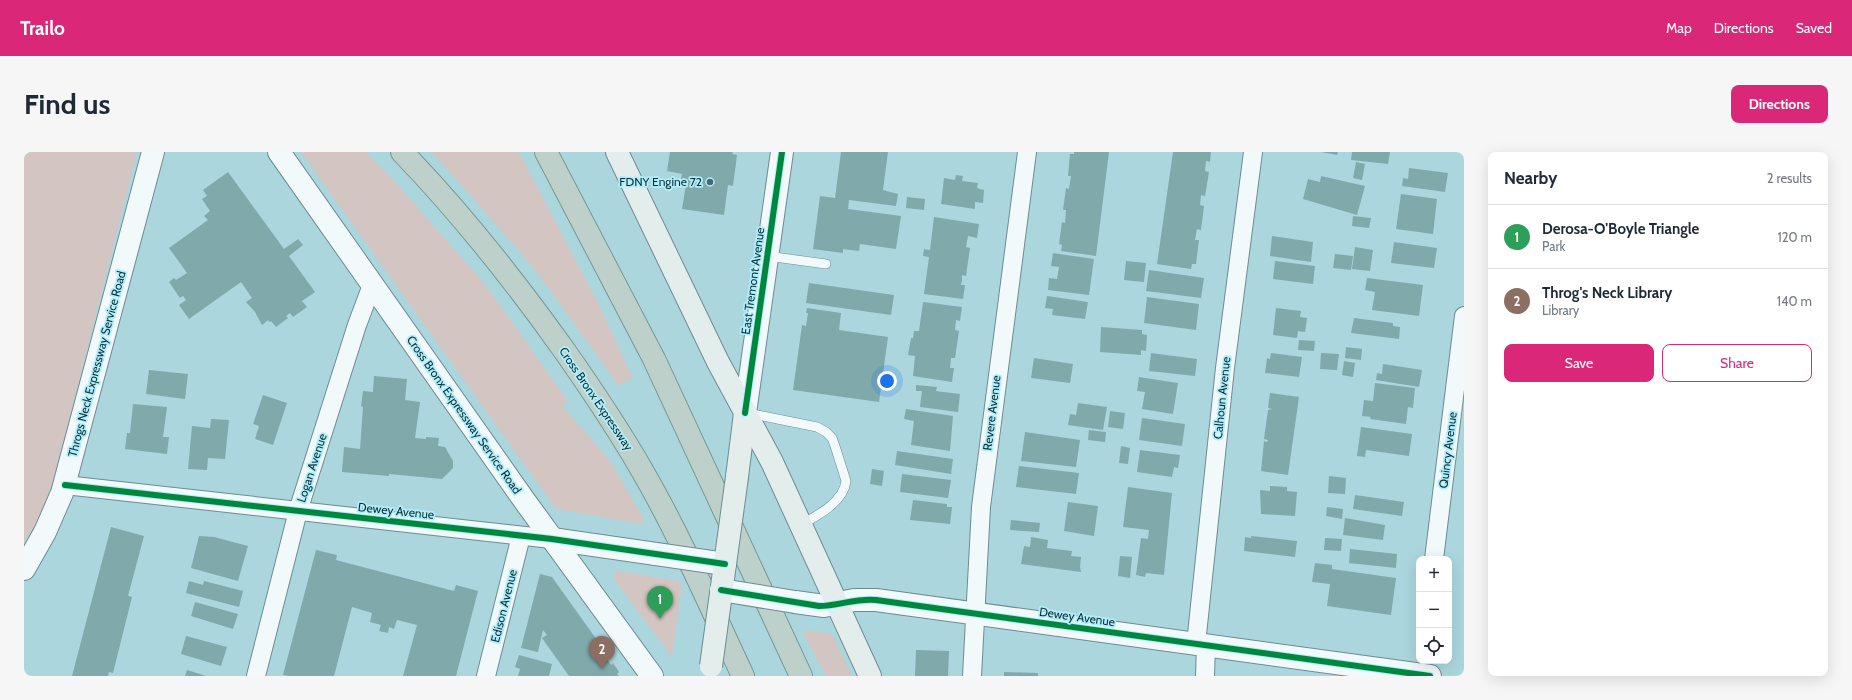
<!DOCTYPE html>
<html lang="en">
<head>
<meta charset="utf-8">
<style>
  :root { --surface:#fff; --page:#f6f6f7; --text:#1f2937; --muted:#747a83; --line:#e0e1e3; --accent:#db2777 }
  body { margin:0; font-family:Cabin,sans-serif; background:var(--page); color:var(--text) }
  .controls { position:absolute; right:12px; bottom:12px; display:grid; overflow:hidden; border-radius:8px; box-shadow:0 4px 16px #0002 }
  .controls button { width:36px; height:36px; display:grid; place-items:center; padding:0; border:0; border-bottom:1px solid var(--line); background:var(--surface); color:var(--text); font:20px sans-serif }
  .you { position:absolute; left:863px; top:229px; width:14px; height:14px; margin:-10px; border:3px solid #fff; border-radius:50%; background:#1a73e8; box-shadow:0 0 0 6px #1a73e833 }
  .badge { display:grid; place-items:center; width:26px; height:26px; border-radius:50%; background:var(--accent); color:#fff; font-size:13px; font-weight:700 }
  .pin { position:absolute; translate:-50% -33px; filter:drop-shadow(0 1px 2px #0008) }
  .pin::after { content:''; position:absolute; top:21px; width:14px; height:12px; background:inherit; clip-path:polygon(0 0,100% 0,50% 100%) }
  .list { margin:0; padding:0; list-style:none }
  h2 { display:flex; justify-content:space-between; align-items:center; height:52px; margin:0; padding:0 16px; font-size:17px }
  h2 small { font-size:13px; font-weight:400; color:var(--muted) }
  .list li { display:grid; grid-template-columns:26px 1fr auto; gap:12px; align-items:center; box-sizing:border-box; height:64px; padding:0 16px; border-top:1px solid var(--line) }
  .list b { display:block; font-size:15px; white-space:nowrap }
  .list p { margin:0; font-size:13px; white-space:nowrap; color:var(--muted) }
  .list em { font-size:13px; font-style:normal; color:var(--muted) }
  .actions { display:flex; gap:8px; padding:12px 16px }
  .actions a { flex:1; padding:9px 0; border:1px solid var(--accent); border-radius:8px; text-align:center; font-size:14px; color:var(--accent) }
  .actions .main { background:var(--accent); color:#fff }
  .icon { flex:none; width:22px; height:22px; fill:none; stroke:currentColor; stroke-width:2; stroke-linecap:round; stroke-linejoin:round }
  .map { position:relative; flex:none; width:1440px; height:524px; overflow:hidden; border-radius:8px }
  header { display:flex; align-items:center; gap:24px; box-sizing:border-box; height:56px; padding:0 20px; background:var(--accent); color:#fff }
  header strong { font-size:19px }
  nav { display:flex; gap:22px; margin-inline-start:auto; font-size:14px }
  .intro { display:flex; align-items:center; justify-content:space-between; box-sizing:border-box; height:96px; padding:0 24px }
  h1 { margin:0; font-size:28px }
  .button { padding:10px 18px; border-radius:8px; background:var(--accent); color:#fff; font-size:14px; font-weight:700 }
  main { display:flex; gap:24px; padding:0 24px }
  aside { flex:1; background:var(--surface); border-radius:8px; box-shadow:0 4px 16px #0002 }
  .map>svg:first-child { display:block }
</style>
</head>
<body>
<header>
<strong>Trailo</strong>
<nav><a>Map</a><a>Directions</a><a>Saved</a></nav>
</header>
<div class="intro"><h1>Find us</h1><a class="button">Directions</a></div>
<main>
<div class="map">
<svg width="1440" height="524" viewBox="0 0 1440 524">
  <rect width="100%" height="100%" fill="#abd6de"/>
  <g fill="#d3c5c1">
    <path d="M0 0H113L31 324 20 358 0 391Z"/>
    <path d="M277 0H342L365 23 460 131 544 249 539 255 587 310 620 367 618 372 532 357Z"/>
    <path d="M408 0H495L578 159 609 227 594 233 526 138 496 100Z"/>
    <path d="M591 418 658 430 648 505 590 427Z"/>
    <path d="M784 478 808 482 828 524H802L780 483Z"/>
  </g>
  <g fill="#80a9ac">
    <path d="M646 0H709L708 2 713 3 709 34 704 33 700 63 658 57 663 27H657L658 22 643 19Z"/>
    <path d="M817 0H864L859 38 874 42 872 54 825 48 824 57 877 64 872 97 836 92 835 99 819 97V101L789 97 796 44 811 46Z"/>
    <path d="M1050 0H1085L1072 104 1037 99 1038 93 1035 92 1038 70 1041 71 1042 58H1039L1042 36 1045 37 1047 24H1044L1046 2H1050Z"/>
    <path d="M1149 0H1187L1186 10 1182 9 1181 19 1185 20 1181 44 1177 43 1176 53 1180 54 1177 78 1173 77 1171 88H1175L1172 112H1168L1167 117 1133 112Z"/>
    <path d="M1297 0H1314L1313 3Z"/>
    <path d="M1328 0H1366L1364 12 1327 8Z"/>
    <path d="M1332 10 1341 12 1338 28 1329 26Z"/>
    <path d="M1385 16 1424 21 1421 40 1378 34 1379 26 1384 27Z"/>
    <path d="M204 20 260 97 274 87 279 93 265 104 291 140 278 149 283 155 269 165 266 161 262 164 264 166 252 175 247 169 245 170 244 168 238 173 231 160 222 150 228 146 217 130 165 167 155 153 162 148 159 144 156 146 145 130 150 126 152 128 163 121 145 96 184 68 180 64 186 59 178 47 183 44 179 38Z"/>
    <path d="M932 23 939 24 938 29 954 31 953 36 960 38 959 51 951 50V57L917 52 920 26 931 28Z"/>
    <path d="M1297 24 1341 34 1333 63 1279 47 1284 27 1296 30Z"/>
    <path d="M1377 42 1413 47 1409 82 1372 77Z"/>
    <path d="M883 45 901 47 900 58 882 56Z"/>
    <path d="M1329 64 1347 66 1345 76 1328 74Z"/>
    <path d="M910 65 955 72 953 86 944 84 942 95 946 96 942 124 938 123V128L937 133H941L939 147 900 142 905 105 899 104 900 97 906 98Z"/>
    <path d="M1248 84 1289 90 1287 110 1246 104Z"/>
    <path d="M1370 90 1413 96 1410 116 1367 111Z"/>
    <path d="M1331 95 1349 98 1346 119 1328 117Z"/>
    <path d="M1029 101 1070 107 1065 143 1024 138 1025 126 1033 127 1035 115 1027 114Z"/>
    <path d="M1311 102 1329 104 1327 118 1309 116Z"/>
    <path d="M1102 109 1122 111 1120 130 1100 128Z"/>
    <path d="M1251 109 1291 114 1289 132 1249 127Z"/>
    <path d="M1125 118 1180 126 1177 146 1122 139Z"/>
    <path d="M1343 126 1399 133 1395 164 1348 158 1351 140 1341 138Z"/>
    <path d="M785 131 870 143 867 163 782 151Z"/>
    <path d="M1023 144 1064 150 1061 167 1028 163 1029 157 1021 156Z"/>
    <path d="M1123 145 1175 152 1172 178 1120 171Z"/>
    <path d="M899 150 938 155 936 169 932 168 931 178 935 179 931 206H927L926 216H930L928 230 889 224 891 204 884 203 887 186H889L890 179H895Z"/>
    <path d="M783 156 817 161 815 178 864 185 855 250 769 238 778 173 782 174 784 161H782Z"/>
    <path d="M1252 156 1277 159 1276 165 1283 166 1281 180 1274 179 1273 186 1249 183Z"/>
    <path d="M1330 166 1369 171V174L1376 175 1375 187 1327 181Z"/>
    <path d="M1077 175 1118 178V182L1123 183 1122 199 1117 198V203L1076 200Z"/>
    <path d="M1275 188 1291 189 1290 199 1274 198Z"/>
    <path d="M1322 195 1338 197 1337 208 1321 206Z"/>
    <path d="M1127 201 1173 207 1171 224 1125 219Z"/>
    <path d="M1247 201 1278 205 1275 225 1241 221 1243 206 1246 207Z"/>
    <path d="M1297 201 1315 202 1313 218 1296 217Z"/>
    <path d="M1010 206 1049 212 1046 231 1007 226Z"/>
    <path d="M1320 209 1331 211 1329 225 1318 223Z"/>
    <path d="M1359 212 1398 218 1395 235 1352 228 1353 221 1358 222Z"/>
    <path d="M125 218 164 222 161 247 122 242Z"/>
    <path d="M350 224 383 227 381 248 396 250 391 286 402 287V285L415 286 414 294 421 295 429 309V316L418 327 365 322V324L318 320 320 295 336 297 339 255 337 254 339 239 349 240Z"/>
    <path d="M1115 225 1154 231 1149 262 1118 257 1121 240 1113 239Z"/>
    <path d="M1351 231 1391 236 1389 256 1384 255 1382 272 1346 267 1347 265 1338 264 1340 248 1349 249Z"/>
    <path d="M892 233 913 235 912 239 936 242 934 260 896 255 898 239H892Z"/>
    <path d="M1246 241 1275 245 1264 323 1237 319 1240 289 1243 290 1244 288 1240 287 1244 258 1248 257 1244 256Z"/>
    <path d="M239 243 263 251 249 293 231 287 235 274 229 272Z"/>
    <path d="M1054 251 1083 255 1079 278 1044 273 1046 262 1052 263Z"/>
    <path d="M109 252 143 255 139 285H145L143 302 101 297 103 281H106Z"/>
    <path d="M882 257 929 264 926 299 887 293 890 269 880 267Z"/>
    <path d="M1086 259 1101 261 1099 277 1084 275Z"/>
    <path d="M1118 266 1161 272 1158 294 1115 288Z"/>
    <path d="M187 267 205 268 201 307 184 306 183 318 164 317 168 274 186 276Z"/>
    <path d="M1337 275 1388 282 1385 304 1342 298 1341 305 1333 304Z"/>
    <path d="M1065 278 1082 280 1081 290 1064 288Z"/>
    <path d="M1001 280 1056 288 1052 315 997 309Z"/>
    <path d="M1097 294 1106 296 1104 312 1095 311Z"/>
    <path d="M1116 298 1156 303 1154 316 1150 315 1148 325 1113 320Z"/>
    <path d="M873 299 929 307 927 322 871 313Z"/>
    <path d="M995 314 1055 321 1052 342 992 335Z"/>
    <path d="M848 317 860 319 858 334 846 332Z"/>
    <path d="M878 322 927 328 924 346 876 340Z"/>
    <path d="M1305 324 1322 326 1321 342 1304 341Z"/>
    <path d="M1246 334 1263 335V339L1273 340 1271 364 1237 362 1236 338 1246 339Z"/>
    <path d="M1104 335 1148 341 1140 423 1122 421 1121 425 1112 423 1117 386 1124 387 1125 378 1099 375Z"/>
    <path d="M1331 343 1380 350 1378 364 1329 357Z"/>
    <path d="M889 348 923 352V355H928L926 372 886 368Z"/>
    <path d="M1044 350 1074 354 1070 384 1040 379Z"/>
    <path d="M1303 355 1319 357 1318 367 1302 364Z"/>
    <path d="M1321 366 1361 373 1359 388 1319 383Z"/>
    <path d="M987 368 1016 371 1015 380 986 378Z"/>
    <path d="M87 375 120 384 104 444 108 445 89 521 85 520 84 524H48Z"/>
    <path d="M175 384 190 385 224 394 214 429 167 416Z"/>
    <path d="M1227 384 1273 389 1271 405 1220 399 1221 385 1227 386Z"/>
    <path d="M1007 385 1024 388 1023 396 1048 399 1047 404 1057 405 1056 415 1057 420 997 412 1000 394 1006 395Z"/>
    <path d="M1301 386 1318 387 1317 399 1300 398Z"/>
    <path d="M1326 397 1373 402 1372 416 1325 411Z"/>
    <path d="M292 398 313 403 312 408 430 439 432 433 454 439 432 524H379L393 473 373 468 370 477 365 475 364 481 355 479 357 473 346 470 348 461 328 455 310 524H265L259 523Z"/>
    <path d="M1096 404 1108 405 1106 426 1094 424Z"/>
    <path d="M1291 411 1308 413V417L1372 426 1367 463 1303 454 1306 432 1288 430Z"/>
    <path d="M516 422 528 425 583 502 581 504 587 513 589 511 595 520 593 522 595 524H545L518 486 523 483 519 478 514 500 497 496Z"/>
    <path d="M165 429 179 433 180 429 219 439 215 455 162 441Z"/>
    <path d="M171 450 214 462 209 477 167 464Z"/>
    <path d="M162 484 203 495 197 514 157 502Z"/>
    <path d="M892 498 925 499 924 524H891Z"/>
    <path d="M495 503 528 512 525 524H494L496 517 491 515Z"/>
    <path d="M163 518 182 524H161Z"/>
    <path d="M980 520 1014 521V524H980Z"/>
  </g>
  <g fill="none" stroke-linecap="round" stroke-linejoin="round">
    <g stroke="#6d8c92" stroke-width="10">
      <g id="service">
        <path d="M743 104 802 112"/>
        <path d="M724 261 793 275 802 280 808 286 811 294 822 329C820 350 793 364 776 373"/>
      </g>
    </g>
    <g stroke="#6d8c92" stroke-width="20">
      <g id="minor">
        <path d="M41 333 528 387"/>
        <path d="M1410 407 1440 164"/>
        <path d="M1172 492 1201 216 1229 0"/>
        <path d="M232 524 274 359 333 173 348 133"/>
        <path d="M462 524 497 384"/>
        <path d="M948 524 957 355 1003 0"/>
        <path d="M1181 524 1182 493"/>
      </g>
    </g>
    <g stroke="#6d8c92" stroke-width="24">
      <g id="tertiary">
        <path d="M255 0 500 348 628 524"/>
        <path d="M721 261 758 0"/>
        <path d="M528 387 632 402"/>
        <path d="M0 417 21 380 38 341 129 0"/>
        <path d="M771 450 800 454 830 448H852L1406 524"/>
      </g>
    </g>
    <g stroke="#6d8c92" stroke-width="24">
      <g id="secondary">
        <path d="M593 0 694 210 748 310 846 524"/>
        <path d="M713 325 721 261"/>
      </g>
    </g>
    <g stroke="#759893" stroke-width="24">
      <g id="motorway">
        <path d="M378 0C437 61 490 128 540 198 568 238 595 278 619 320 657 386 687 456 719 524"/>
        <path d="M522 0 630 207 777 524"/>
      </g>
    </g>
    <use href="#service" stroke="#f2f9fa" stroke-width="9"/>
    <use href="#minor" stroke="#f2f9fa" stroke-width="18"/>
    <use href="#tertiary" stroke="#f2f9fa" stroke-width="22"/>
    <use href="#secondary" stroke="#e3edec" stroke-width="22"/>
    <use href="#motorway" stroke="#bed0ca" stroke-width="22"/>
    <g stroke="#6d8c92" stroke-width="24" stroke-linecap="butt">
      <g id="tertiary-bridge">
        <path d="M632 402 701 412"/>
        <path d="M697 438 771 450"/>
      </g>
    </g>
    <g stroke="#6d8c92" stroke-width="24" stroke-linecap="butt">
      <path id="secondary-bridge" d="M687 514 713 325"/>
    </g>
    <use href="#tertiary-bridge" stroke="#f2f9fa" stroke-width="22"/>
    <use href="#secondary-bridge" stroke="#e3edec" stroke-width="22"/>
    <g stroke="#b1eefb" stroke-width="8">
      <g id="cycleway">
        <path d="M721 261 758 0"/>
        <path d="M41 333 528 387 701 412"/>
        <path d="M697 438 795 454C814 454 832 446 852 448L1406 524"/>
      </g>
    </g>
    <use href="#cycleway" stroke="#00873e" stroke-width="6"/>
  </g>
  <circle fill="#456a71" stroke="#b1eefb" stroke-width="1.5" cx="686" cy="30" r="4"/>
  <g text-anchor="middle" stroke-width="3.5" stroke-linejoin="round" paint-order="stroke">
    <g font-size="12" fill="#0e3036" stroke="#b1eefb" text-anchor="end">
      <text x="678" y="34">FDNY Engine 72</text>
    </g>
    <g font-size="12" fill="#0e3036" stroke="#b1eefb">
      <text transform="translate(729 129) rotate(-82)" y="4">East Tremont Avenue</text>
      <text transform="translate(73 212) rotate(-75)" y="4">Throgs Neck Expressway Service Road</text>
      <text transform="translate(1198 246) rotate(-84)" y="4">Calhoun Avenue</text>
      <text transform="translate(572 247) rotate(56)" y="4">Cross Bronx Expressway</text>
      <text transform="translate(968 261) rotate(-83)" y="4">Revere Avenue</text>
      <text transform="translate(440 263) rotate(55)" y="4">Cross Bronx Expressway Service Road</text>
      <text transform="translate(1424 298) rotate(-83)" y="4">Quincy Avenue</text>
      <text transform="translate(288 316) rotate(-72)" y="4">Logan Avenue</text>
      <text transform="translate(372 359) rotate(6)" y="4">Dewey Avenue</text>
      <text transform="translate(480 454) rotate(-76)" y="4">Edison Avenue</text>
      <text transform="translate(1053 465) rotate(8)" y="4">Dewey Avenue</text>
    </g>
  </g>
</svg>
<div class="controls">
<button>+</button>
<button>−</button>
<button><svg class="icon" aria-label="locate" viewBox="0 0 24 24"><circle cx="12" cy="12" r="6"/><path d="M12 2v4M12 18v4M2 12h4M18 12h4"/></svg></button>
</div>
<div class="you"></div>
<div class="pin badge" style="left:636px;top:467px;background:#2e9e5b">1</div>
<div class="pin badge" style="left:578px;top:517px;background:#8d6e63">2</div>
</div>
<aside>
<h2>Nearby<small>2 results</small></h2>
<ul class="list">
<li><span class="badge" style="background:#2e9e5b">1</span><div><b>Derosa-O'Boyle Triangle</b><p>Park</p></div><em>120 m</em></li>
<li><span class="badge" style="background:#8d6e63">2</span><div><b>Throg's Neck Library</b><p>Library</p></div><em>140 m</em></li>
</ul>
<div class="actions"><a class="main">Save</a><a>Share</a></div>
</aside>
</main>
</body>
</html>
